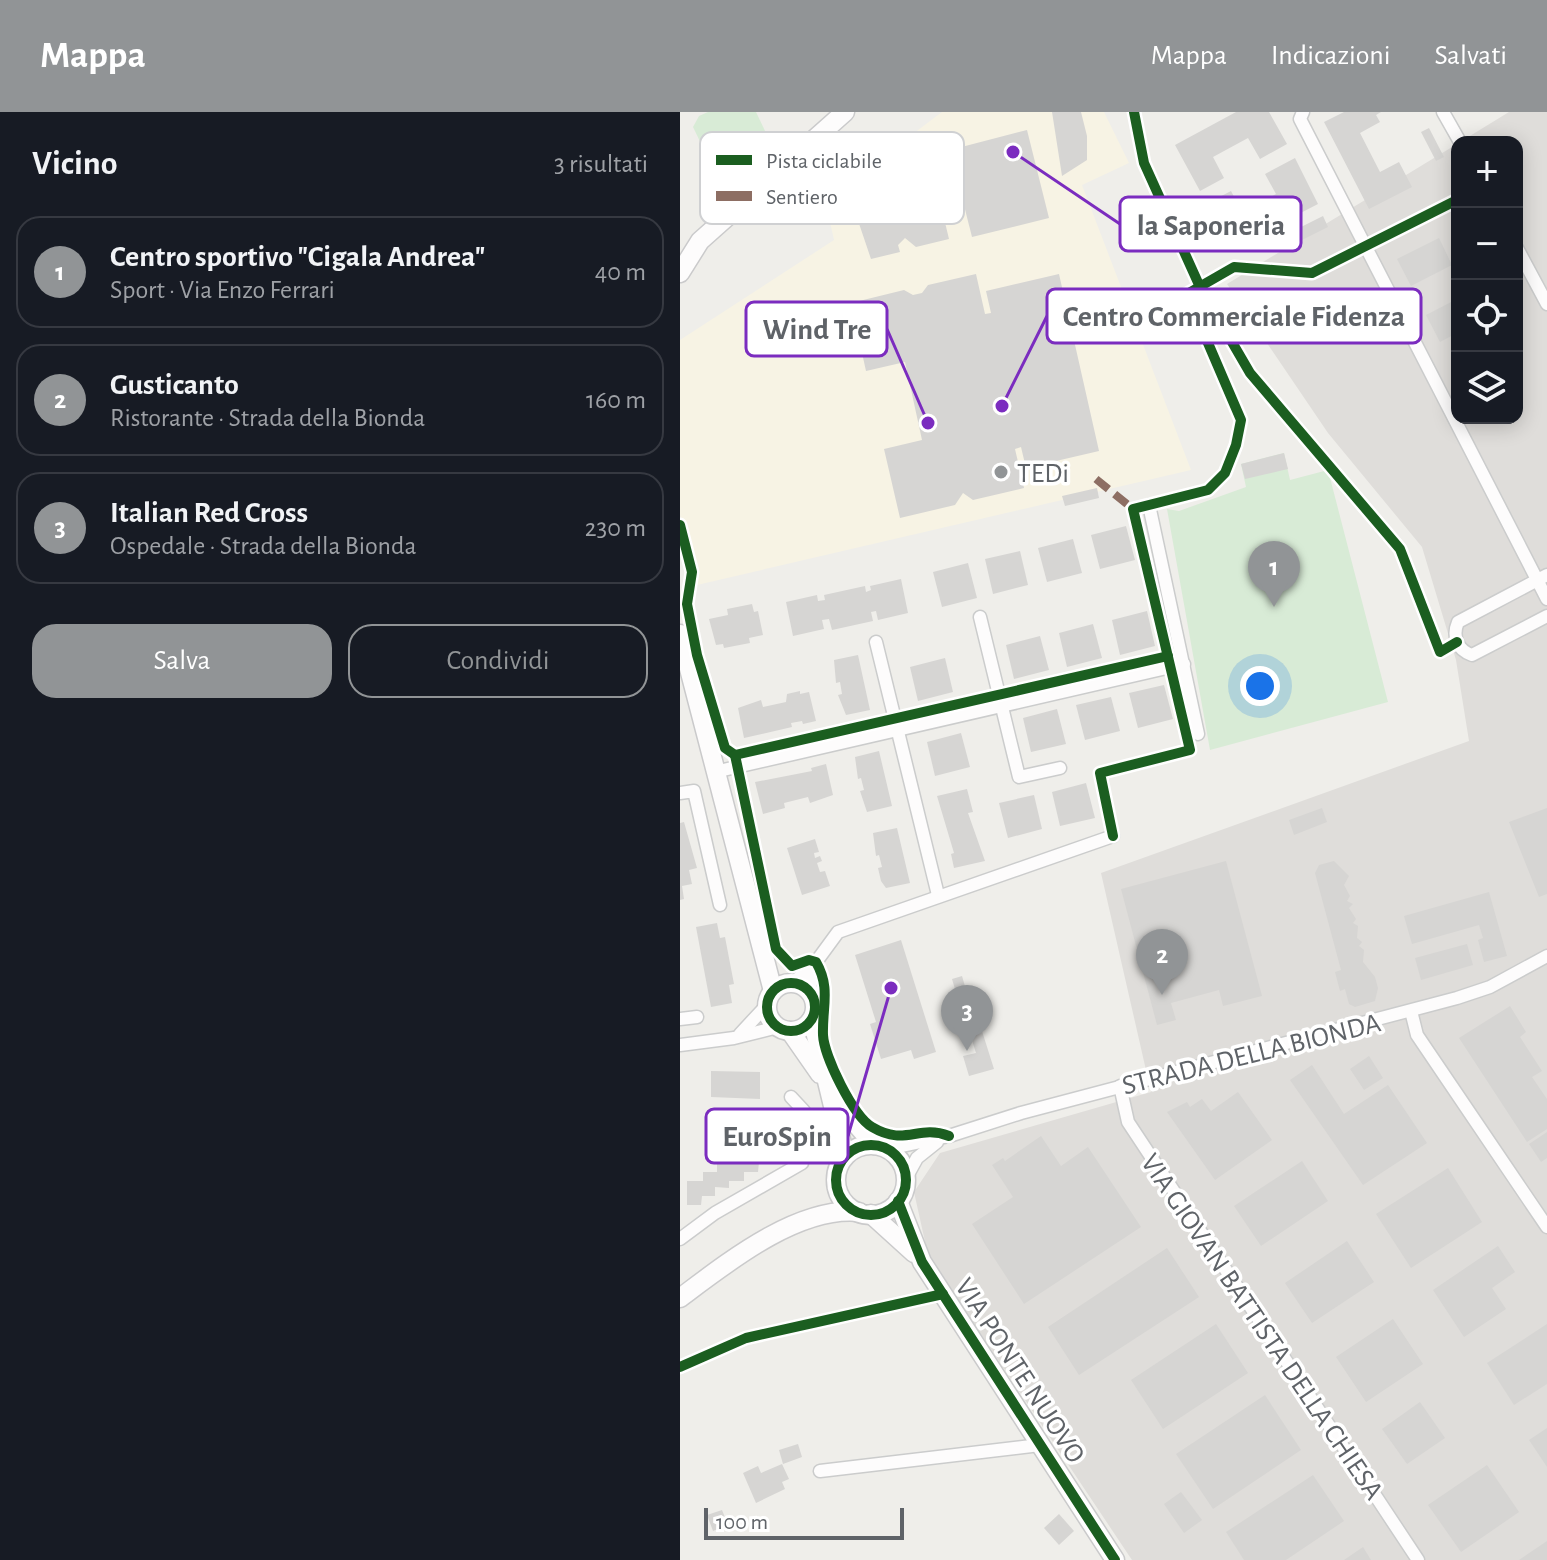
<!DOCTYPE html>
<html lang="it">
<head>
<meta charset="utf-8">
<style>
  :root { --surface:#171b24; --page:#242831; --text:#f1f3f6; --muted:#9ea1a6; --line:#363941; --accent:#919496 }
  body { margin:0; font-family:"Alegreya Sans",sans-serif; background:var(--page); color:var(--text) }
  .controls { position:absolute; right:24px; top:24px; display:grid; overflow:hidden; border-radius:16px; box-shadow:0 4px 20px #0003 }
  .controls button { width:72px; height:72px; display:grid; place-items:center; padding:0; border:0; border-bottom:2px solid var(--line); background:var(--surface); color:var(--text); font:40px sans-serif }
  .scale { position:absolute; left:24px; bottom:20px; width:200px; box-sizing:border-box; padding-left:8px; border:4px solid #5f6368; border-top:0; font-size:22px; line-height:28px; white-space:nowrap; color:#5f6368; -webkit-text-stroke:6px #fff; paint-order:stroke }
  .you { position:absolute; left:580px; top:574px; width:28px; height:28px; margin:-20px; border:6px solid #fff; border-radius:50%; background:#1a73e8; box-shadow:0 0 0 12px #1a73e833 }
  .badge { display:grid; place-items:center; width:52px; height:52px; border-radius:50%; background:var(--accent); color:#fff; font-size:26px; font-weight:700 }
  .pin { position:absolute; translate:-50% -66px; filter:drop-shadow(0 2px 4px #0008) }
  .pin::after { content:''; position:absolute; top:42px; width:28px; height:24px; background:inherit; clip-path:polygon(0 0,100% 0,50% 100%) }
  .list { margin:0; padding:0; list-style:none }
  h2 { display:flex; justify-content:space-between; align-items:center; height:104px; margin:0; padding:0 32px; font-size:34px }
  h2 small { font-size:26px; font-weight:400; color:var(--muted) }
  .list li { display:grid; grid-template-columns:52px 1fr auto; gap:24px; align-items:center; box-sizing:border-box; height:112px; margin:0 16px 16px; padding:0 16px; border:2px solid var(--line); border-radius:24px }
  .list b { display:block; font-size:30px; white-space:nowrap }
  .list p { margin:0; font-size:26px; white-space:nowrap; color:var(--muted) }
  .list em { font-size:26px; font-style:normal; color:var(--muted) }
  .actions { display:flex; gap:16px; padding:24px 32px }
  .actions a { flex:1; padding:18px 0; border:2px solid var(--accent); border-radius:24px; text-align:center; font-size:28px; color:var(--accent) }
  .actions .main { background:var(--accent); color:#fff }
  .icon { flex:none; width:44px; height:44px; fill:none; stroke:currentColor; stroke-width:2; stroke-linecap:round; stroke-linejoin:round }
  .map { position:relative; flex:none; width:867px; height:1448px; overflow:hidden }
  header { display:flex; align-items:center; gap:48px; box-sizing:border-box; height:112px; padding:0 40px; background:var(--accent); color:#fff }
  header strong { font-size:38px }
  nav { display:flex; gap:44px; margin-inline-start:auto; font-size:28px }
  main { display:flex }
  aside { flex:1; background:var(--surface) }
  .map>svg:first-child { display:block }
</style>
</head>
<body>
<header>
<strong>Mappa</strong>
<nav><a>Mappa</a><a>Indicazioni</a><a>Salvati</a></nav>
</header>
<main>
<aside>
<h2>Vicino<small>3 risultati</small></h2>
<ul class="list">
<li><span class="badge">1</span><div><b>Centro sportivo &quot;Cigala Andrea&quot;</b><p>Sport · Via Enzo Ferrari</p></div><em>40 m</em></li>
<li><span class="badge">2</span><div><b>Gusticanto</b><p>Ristorante · Strada della Bionda</p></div><em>160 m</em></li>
<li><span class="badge">3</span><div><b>Italian Red Cross</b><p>Ospedale · Strada della Bionda</p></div><em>230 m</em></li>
</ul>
<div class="actions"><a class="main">Salva</a><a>Condividi</a></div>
</aside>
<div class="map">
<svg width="867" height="1448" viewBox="0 0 867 1448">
  <rect width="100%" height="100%" fill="#efeeea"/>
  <path fill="#f7f3e4" d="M262 0H424L449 51 402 73 511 358 17 473 0 403V228L154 128 145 88Z"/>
  <path fill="#dfddda" d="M829 0H867V1448H452L248 1143 234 1080 260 1041 471 980 421 761 789 629 776 548 742 435 648 321 547 172 777 32V306H837V30H780Z"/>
  <g fill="#d8ebd6">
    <path d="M28 0H76L86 21 29 48 13 15 19 4Z"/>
    <path d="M604 341 610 368 648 358 708 590 530 638 487 397 499 399 566 375 561 352Z"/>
  </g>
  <g fill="#d6d5d3">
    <path d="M372 0H401L407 24V48L382 64Z"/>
    <path d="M556 0H589L607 32 580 47 568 26 533 45 544 66 520 79 495 33Z"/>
    <path d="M664 0H701L696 3 700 10 680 21 700 60 719 50 732 75 689 97 644 10Z"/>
    <path d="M749 16 764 45 756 49 741 20Z"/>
    <path d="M347 18 369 106 292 125 270 38Z"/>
    <path d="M615 46 638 92 547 139 524 93 551 79 562 100 596 82 585 62Z"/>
    <path d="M253 61 269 127 236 135 225 126 218 133 220 140 191 147 169 82Z"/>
    <path d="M643 104 648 115 622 128 617 117Z"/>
    <path d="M759 126 772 153 731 174 717 147Z"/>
    <path d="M296 162 305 202 311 201 306 179 379 162 419 339 346 356 341 335 335 337 344 376 293 388 283 381 275 393 220 406 204 337 242 328 225 250 186 259 171 191 224 178 233 183 242 181 248 173Z"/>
    <path d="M777 187V221L760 230 746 203Z"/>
    <path d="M604 341 608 357 565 367 561 352Z"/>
    <path d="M417 376 419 386 385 394 382 384Z"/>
    <path d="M446 414 455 448 420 457 411 423Z"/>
    <path d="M393 427 402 461 367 470 358 436Z"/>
    <path d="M340 439 348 473 313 482 305 447Z"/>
    <path d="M288 451 297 486 262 495 253 460Z"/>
    <path d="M221 467 228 501 198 508 196 499 191 500 193 509 152 518 149 507 142 508 144 517 113 524 106 490 137 483 138 489 145 488 144 483 185 474 186 480 191 478 190 474Z"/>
    <path d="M72 492 74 500 78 499 83 523 69 526 70 531 44 536 43 532 36 533 29 507 48 503 47 497Z"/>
    <path d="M467 499 475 534 440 543 432 508Z"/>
    <path d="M413 512 422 546 387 555 379 521Z"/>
    <path d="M360 524 369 558 334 567 326 533Z"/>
    <path d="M178 543 190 598 166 603 158 583 162 582 160 570 156 571 154 548Z"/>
    <path d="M265 546 273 580 238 589 230 555Z"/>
    <path d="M484 573 493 607 458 616 449 581Z"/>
    <path d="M120 579V582L129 580 136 609 123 612 122 609 111 611 112 615 64 626 58 596 81 588 83 595 106 590 107 582Z"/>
    <path d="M431 585 440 619 405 628 396 593Z"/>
    <path d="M377 597 386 632 351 640 343 606Z"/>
    <path d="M281 621 290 655 255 664 247 630Z"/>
    <path d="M199 639 212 694 187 700 180 679 184 678 181 666 178 667 175 645Z"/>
    <path d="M146 652 153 683 130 691 128 685 104 691 105 696 83 702 75 670 132 659 131 656Z"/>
    <path d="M406 671 415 706 380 714 372 680Z"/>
    <path d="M287 677 293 700 288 701 305 749 274 756 271 742 274 741 257 684Z"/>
    <path d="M354 683 362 717 328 726 319 691Z"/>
    <path d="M642 696 647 710 614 723 609 708Z"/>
    <path d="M867 696V782L859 785 829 710Z"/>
    <path d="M4 710 17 756 9 758 12 772 2 774 4 787 0 788V711Z"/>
    <path d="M217 716 230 771 206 776 201 769 198 756 202 755 199 743 196 744 193 721Z"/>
    <path d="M135 727 139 740 134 741 135 746 140 744 142 749 137 751 140 760 145 759 150 774 122 783 107 736Z"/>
    <path d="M546 749 582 884 543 894 539 878 491 891 496 908 477 913 441 777Z"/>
    <path d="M654 749 669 764 664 773 670 784 667 789 673 792 669 796 676 807 673 811 678 814 677 826 682 830 679 834 684 838 683 850 695 865 698 876 695 889 675 895 669 892 665 877 660 879 655 860 661 858 635 761 639 753Z"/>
    <path d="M809 780 827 844 804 850 798 828 803 826 799 813 732 832 724 804Z"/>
    <path d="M37 811 40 826 45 825 54 872 49 873 52 891 31 895 16 815Z"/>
    <path d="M221 828 256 940 234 947 231 938 201 947 190 912 196 910 175 843Z"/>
    <path d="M787 832 793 853 741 868 735 846Z"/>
    <path d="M282 864 292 898 282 901 272 867Z"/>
    <path d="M830 894 846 920 840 925 862 959 852 965 867 987V1017L847 1030 779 926Z"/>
    <path d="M302 919 314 957 289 964 283 944 296 941 290 922Z"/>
    <path d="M689 944 703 966 684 978 670 957Z"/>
    <path d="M632 953 664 1002 708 973 747 1031 683 1073 610 968Z"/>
    <path d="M31 959 80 960V987L31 985Z"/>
    <path d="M558 980 592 1028 535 1068 487 1000 507 990 510 995 522 987 531 999Z"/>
    <path d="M94 1020H107V1044H94L93 1051 79 1050 78 1060H64V1069H49V1076L35 1075V1084H22L21 1093H7V1069H23V1060H37V1052H52V1044L66 1045V1036H80V1028H94Z"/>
    <path d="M867 1020V1046L861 1050 849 1032Z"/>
    <path d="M361 1024 381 1054 408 1035 461 1115 344 1192 292 1112 333 1085 312 1053 323 1046 325 1049Z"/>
    <path d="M622 1049 648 1089 581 1134 554 1094Z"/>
    <path d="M768 1056 802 1110 731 1156 696 1102Z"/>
    <path d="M667 1129 694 1170 632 1211 605 1171Z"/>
    <path d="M818 1134 835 1160 812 1176 826 1197 784 1225 753 1178Z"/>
    <path d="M487 1136 519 1185 399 1263 368 1215Z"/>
    <path d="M713 1207 743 1252 686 1290 656 1245Z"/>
    <path d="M536 1212 568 1261 483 1317 451 1268Z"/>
    <path d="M867 1212V1272L834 1293 807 1251Z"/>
    <path d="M585 1283 621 1338 533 1397 496 1342Z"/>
    <path d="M740 1290 765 1326 727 1352 702 1317Z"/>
    <path d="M867 1316V1355L849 1328Z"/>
    <path d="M118 1332 122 1345 103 1352 99 1338Z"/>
    <path d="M102 1352 109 1367 102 1370 105 1377 76 1391 63 1361 78 1354 81 1361Z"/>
    <path d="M807 1353 839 1400 781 1440 748 1393Z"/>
    <path d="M633 1363 664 1409 606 1448H564L546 1420Z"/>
    <path d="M501 1380 522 1408 504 1421 484 1392Z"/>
    <path d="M42 1398 48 1413 33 1419 27 1403Z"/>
    <path d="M379 1402 394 1419 379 1433 364 1416Z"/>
    <path d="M867 1429V1448H839Z"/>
    <path d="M683 1435 691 1448H664Z"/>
  </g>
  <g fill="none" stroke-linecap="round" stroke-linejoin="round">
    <g stroke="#cbcccc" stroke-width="15">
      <g id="street">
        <path d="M623 0 620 7 867 487"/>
        <path d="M763 0 780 30"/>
        <path d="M837 136 867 192"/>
        <path d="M469 393 518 622"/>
        <path d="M867 463 778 510C772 524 777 538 792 543L867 504"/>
        <path d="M300 505 339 665 380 656"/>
        <path d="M196 530 258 783"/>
        <path d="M39 659 504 552"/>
        <path d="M0 681 14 679 40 793"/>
        <path d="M113 871 136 850"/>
        <path d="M129 879 136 850 158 820 433 724"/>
        <path d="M731 899 737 923 867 1115"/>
        <path d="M0 907 17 905"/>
        <path d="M60 922 87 893"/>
        <path d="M0 933 54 926 98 915"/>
        <path d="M440 974 448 1010 738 1448"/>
        <path d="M208 1037 269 1024 341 1001 777 886 810 875 867 844"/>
        <path d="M226 1066 237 1046 257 1030"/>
        <path d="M0 1127 35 1101 122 1051 124 999 111 985"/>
        <path d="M140 1359 360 1333"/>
      </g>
    </g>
    <g stroke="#cacacb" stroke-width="21">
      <g id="secondary">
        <path d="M0 161 20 129 165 0"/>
        <path d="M0 522 93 879"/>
        <circle cx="111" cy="895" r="24"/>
        <path d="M132 907 165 1044"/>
        <path d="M110 919 140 962"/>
        <path d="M157 990 194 1033"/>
        <circle cx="191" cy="1068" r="35"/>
        <path d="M218 1089 242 1150 435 1448"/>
        <path d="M191 1102 234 1141"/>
        <path d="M0 1186C48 1150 118 1094 179 1100"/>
      </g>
    </g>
    <use href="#street" stroke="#fdfcfc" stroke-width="12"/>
    <use href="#secondary" stroke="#fdfcfc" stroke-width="18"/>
    <path stroke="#8d6e63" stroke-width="8" stroke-dasharray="16 8" stroke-linecap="butt" d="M416 367 453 397"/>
    <g stroke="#fff" stroke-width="15">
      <g id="cycleway">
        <path d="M454 0 464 51 520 175 570 261 720 437 760 540 777 530"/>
        <path d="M0 413 12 460 7 492 17 543 45 636 55 643"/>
        <path d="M433 724 420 661 510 638 453 397 528 378 545 361 556 333 561 308 507 182 554 155 632 161 777 88"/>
        <circle cx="111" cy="895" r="24"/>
        <path d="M269 1024C237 1012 226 1035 192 1015 173 1004 144 944 143 923 142 895 151 876 136 850L129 848 112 854 96 837 55 643 488 544"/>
        <circle cx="191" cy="1068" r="35"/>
        <path d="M218 1089 242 1150 435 1448"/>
        <path d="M0 1255 66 1226 263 1182"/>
      </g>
    </g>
    <use href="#cycleway" stroke="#1b5e20" stroke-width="10"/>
  </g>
  <circle fill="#919496" stroke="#fff" stroke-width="3" cx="321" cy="360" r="8"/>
  <g text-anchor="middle" stroke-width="7" stroke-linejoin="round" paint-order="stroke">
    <g font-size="28" fill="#5f6368" stroke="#fff" text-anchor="start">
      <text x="337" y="370">TEDi</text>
    </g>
    <g font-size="28" fill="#5f6368" stroke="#fff">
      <text transform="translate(571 941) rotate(-14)" y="10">STRADA DELLA BIONDA</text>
      <text transform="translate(583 1214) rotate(56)" y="10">VIA GIOVAN BATTISTA DELLA CHIESA</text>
      <text transform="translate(341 1258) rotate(57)" y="10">VIA PONTE NUOVO</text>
    </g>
  </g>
  <rect x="20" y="20" width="264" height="92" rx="12" fill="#fff" stroke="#cfd0d2" stroke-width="2"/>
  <rect x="36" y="43" width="36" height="10" fill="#1b5e20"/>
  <rect x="36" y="79" width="36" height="10" fill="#8d6e63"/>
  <g font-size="22" fill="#5f6368">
    <text x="86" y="56">Pista ciclabile</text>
    <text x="86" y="92">Sentiero</text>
  </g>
  <path fill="none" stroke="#7b2cbf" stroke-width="3" d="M333 40L440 112M322 294L367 204M248 311L207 217M211 876L168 1024"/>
  <g fill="#7b2cbf" stroke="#fff" stroke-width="3">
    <circle cx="333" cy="40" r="8"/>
    <circle cx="322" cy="294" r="8"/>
    <circle cx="248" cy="311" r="8"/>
    <circle cx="211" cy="876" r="8"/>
  </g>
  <g fill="#fff" stroke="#7b2cbf" stroke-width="3">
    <rect x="440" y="85" width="181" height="54" rx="8"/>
    <rect x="367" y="177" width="374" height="54" rx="8"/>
    <rect x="66" y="190" width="141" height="54" rx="8"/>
    <rect x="26" y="997" width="142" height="54" rx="8"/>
  </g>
  <g font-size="30" text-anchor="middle" font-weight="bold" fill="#5f6368">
    <text x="531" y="123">la Saponeria</text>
    <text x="554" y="214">Centro Commerciale Fidenza</text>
    <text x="137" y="227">Wind Tre</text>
    <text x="97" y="1034">EuroSpin</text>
  </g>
</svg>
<div class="controls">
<button>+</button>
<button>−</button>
<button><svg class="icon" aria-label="locate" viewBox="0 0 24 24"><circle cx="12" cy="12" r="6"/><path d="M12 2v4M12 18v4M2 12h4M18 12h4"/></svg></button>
<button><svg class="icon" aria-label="layers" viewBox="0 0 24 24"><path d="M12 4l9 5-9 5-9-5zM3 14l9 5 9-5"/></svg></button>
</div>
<div class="scale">100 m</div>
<div class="you"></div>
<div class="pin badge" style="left:594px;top:495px">1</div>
<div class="pin badge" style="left:482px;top:883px">2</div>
<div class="pin badge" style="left:287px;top:939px">3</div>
</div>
</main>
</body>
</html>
